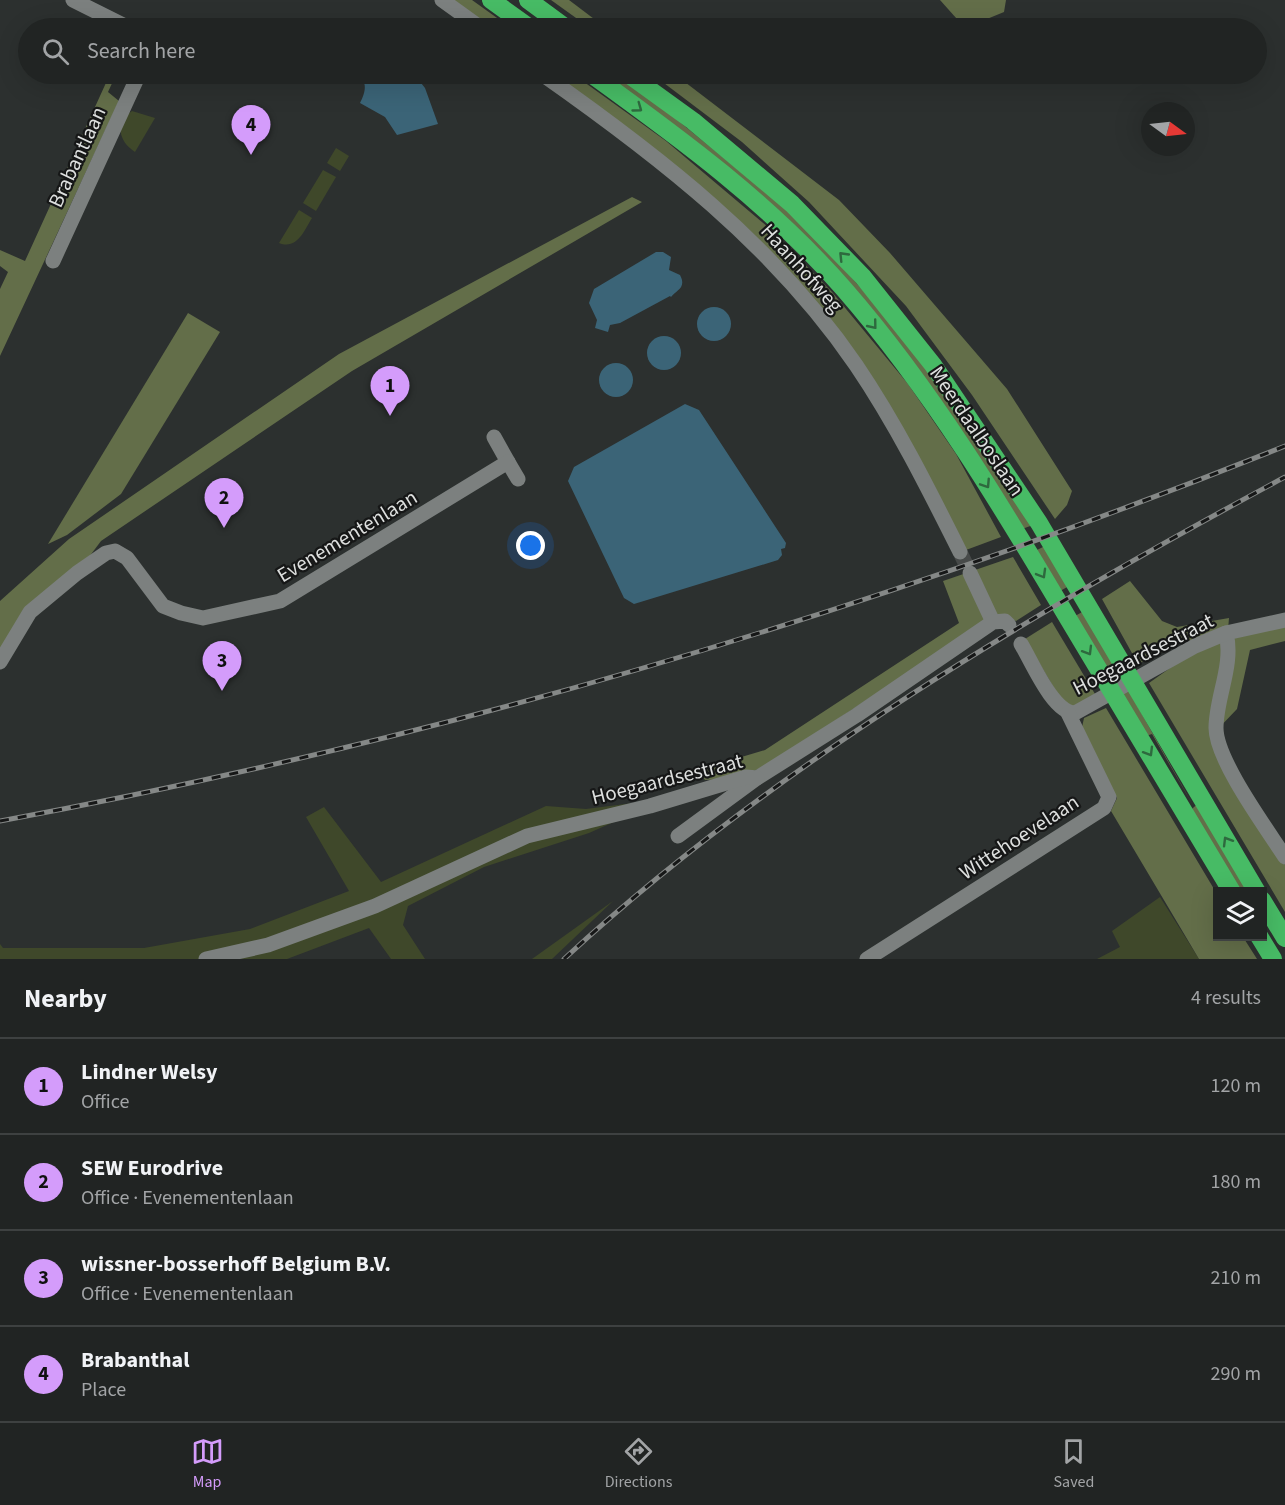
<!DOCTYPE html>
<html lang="en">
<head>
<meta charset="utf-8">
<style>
  :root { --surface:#212423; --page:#292c2b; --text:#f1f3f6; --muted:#a2a4a6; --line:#3e4141; --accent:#d49cfb }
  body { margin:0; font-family:"Source Sans 3",sans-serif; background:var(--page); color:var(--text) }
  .controls { position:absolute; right:18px; bottom:18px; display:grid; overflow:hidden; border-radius:0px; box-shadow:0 6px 24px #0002 }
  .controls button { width:54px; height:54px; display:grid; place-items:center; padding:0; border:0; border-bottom:2px solid var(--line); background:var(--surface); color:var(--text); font:30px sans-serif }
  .compass { position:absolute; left:1141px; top:102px; width:54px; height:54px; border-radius:50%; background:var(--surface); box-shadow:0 6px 24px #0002; rotate:105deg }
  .you { position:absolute; left:531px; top:546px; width:21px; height:21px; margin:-15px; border:4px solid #fff; border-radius:50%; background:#1a73e8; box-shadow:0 0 0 9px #1a73e833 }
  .badge { display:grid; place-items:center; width:39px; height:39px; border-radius:50%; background:var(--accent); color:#111; font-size:20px; font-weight:700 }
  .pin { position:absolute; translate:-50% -50px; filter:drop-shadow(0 2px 3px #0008) }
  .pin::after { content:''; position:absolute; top:32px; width:21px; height:18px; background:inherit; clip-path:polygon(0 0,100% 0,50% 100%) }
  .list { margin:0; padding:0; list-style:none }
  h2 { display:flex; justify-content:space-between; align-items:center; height:78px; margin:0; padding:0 24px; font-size:26px }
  h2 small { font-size:20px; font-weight:400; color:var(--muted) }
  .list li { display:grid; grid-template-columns:39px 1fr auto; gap:18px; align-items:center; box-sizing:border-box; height:96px; padding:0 24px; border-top:2px solid var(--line) }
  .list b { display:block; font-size:22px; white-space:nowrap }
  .list p { margin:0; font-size:20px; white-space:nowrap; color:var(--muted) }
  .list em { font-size:20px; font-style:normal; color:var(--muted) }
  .icon { flex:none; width:33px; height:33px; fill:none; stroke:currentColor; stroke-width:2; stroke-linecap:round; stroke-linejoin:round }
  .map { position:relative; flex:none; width:1285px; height:959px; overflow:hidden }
  .search { position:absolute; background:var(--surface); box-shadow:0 6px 24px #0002; left:18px; right:18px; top:18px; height:66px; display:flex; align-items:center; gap:15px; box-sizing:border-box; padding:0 21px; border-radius:33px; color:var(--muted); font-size:22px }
  .sheet { height:462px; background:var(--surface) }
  nav { display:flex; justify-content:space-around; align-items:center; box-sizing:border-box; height:84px; border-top:2px solid var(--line); background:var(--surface); font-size:16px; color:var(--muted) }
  nav a { display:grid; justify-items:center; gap:3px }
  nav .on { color:var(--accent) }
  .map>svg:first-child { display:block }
</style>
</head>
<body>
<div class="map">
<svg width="1285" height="959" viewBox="0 0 1285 959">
  <rect width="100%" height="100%" fill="#2c302f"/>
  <g fill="#3f482a">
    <path d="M132 111 155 118 135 152C118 141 115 123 132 111Z"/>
    <path d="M336 148 349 156 340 171 327 163Z"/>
    <path d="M323 170 336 177 316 211 303 203Z"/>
    <path d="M299 210 312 218C304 231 297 250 279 243Z"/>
    <path d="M680 797 650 806 589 833 484 867 408 906 403 925 425 959H391L369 928 287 959H0V944L3 948H144L250 929 349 891 306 817 324 807 381 882 546 806 586 809Z"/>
    <path d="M1160 897 1199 959H1097L1120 947 1112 931Z"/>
    <path d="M613 901 552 959H532Z"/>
  </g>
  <g fill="#636e49">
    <path d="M447 0H472L511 28H486Z"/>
    <path d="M551 0H569L606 28H590Z"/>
    <path d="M940 0H1006L1004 12 965 28Z"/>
    <path d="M110 74H131L127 83 114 79 108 92 119 101 0 356V289L8 272 0 266V250L25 261Z"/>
    <path d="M549 74H573L666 141 769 228 832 292 908 384 956 454 1001 537 966 550 899 425 756 242Z"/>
    <path d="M604 74H621L802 222 923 358 1033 525 1022 529 855 291Z"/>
    <path d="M652 74 677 76 839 200 890 253 1007 389 1072 491 1067 505 1055 519 972 395 906 306 809 202 742 142Z"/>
    <path d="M632 197 642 202 352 371 101 541 77 573 30 612 0 662V601L69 539 339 354Z"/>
    <path d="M188 313 220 332 121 494 67 535 48 544Z"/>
    <path d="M1045 546 1069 586 1060 591 1035 551Z"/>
    <path d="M1013 557 1041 605 1016 621 995 615 767 766 732 779 705 780 698 770 765 750 959 623 943 581Z"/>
    <path d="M1130 581 1162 621 1177 627 1229 618 1228 630 1183 642 1138 664 1102 599Z"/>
    <path d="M1084 611 1194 807 1198 804 1253 891H1240L1191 810 1194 807 1152 734 1146 736 1075 616Z"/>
    <path d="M1052 622 1095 694 1075 707 1069 706 1057 693 1025 639Z"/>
    <path d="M1285 624V641L1250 650 1237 709 1216 731 1232 780 1285 865V912L1149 683 1180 661 1217 643Z"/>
    <path d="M1106 708 1217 894 1218 936 1243 937 1257 959H1199L1111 811 1117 798 1081 732 1084 718Z"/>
  </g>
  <g fill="#3b6477">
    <path d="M357 74H414L425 88 438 124 397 135 385 117 360 103C366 92 368 81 357 74Z"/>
    <path d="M656 252H663L671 257 669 270 680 275C687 288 676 290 671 297L670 296 620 323 610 325 608 332 595 328 597 320 589 303 594 289Z"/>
    <circle cx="714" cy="324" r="17"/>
    <circle cx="664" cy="353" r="17"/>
    <circle cx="616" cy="380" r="17"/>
    <path d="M685 404 699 410 786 543 785 548 781 549 782 555 778 560 634 604 624 598 568 481 574 467Z"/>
  </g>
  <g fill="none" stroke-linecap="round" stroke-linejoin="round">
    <path stroke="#474a49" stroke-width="15" stroke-dasharray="15 8" stroke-linecap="butt" d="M960 552 970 573"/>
    <g stroke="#7c807f" stroke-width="15">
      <path d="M73 0 129 28"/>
      <path d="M442 0 481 28"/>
      <path d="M542 74C660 157 774 245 856 365 896 424 928 488 960 552"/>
      <path d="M53 261 139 74"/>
      <path d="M494 437 508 462"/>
      <path d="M970 573 993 622"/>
      <path d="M1226 633C1234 665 1216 697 1216 728 1216 760 1267 829 1285 857"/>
      <path d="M1021 644C1032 662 1053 713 1075 713L1195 646 1226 633 1285 620"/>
      <path d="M0 662 30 612 77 573 106 553 115 551 127 558 163 606 181 613 203 618 280 601 508 462 518 479"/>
      <path d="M678 836 757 778 857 715 993 622 1005 621 1009 625"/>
      <path d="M206 959 268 945 375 906 527 836 650 806 746 777 757 778"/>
      <path d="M867 959 1104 808 1109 797 1068 713"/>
    </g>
    <g stroke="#47bb65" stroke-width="18">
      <path d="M491 0 530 28"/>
      <path d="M528 0 566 28"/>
      <path d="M591 74C681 139 770 204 844 289 932 390 1001 505 1069 620 1123 711 1178 801 1232 892"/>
      <path d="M628 74 693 121 792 204 863 277 933 365 1039 523 1257 892"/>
      <path d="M1262 900 1285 938"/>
      <path d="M1259 936 1273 959"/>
    </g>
    <g stroke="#858887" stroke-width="5">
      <g id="rail">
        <path d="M0 821C440 740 870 612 1285 446"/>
        <path d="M564 959C773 766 1035 611 1285 477"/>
      </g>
    </g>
    <use href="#rail" stroke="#161717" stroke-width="3" stroke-dasharray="9" stroke-linecap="butt"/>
  </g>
  <defs><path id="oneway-chevron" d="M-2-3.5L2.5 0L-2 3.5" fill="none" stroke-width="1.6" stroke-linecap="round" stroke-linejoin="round" transform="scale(1.5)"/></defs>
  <g stroke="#2e693e">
    <use href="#oneway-chevron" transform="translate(638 108) rotate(36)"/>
    <use href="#oneway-chevron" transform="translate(843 256) rotate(-134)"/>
    <use href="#oneway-chevron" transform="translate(873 325) rotate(51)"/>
    <use href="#oneway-chevron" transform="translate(986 484) rotate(57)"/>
    <use href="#oneway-chevron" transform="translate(1042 574) rotate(60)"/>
    <use href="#oneway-chevron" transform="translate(1088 651) rotate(59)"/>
    <use href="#oneway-chevron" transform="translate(1149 752) rotate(59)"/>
    <use href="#oneway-chevron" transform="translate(1227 841) rotate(-121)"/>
  </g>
  <g text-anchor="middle" stroke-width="4.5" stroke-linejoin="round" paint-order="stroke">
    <g font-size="21" fill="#dddfde" stroke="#161717">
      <text transform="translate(77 157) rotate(-65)" y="7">Brabantlaan</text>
      <text transform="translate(802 268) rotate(48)" y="7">Haanhofweg</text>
      <text transform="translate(977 431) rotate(56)" y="7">Meerdaalboslaan</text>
      <text transform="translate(347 536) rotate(-31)" y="7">Evenementenlaan</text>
      <text transform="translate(1143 654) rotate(-27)" y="7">Hoegaardsestraat</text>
      <text transform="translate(667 779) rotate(-14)" y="7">Hoegaardsestraat</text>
      <text transform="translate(1019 837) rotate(-33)" y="7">Wittehoevelaan</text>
    </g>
  </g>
</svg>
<div class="controls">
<button><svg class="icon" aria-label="layers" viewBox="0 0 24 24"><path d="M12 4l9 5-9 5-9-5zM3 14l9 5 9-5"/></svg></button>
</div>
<svg class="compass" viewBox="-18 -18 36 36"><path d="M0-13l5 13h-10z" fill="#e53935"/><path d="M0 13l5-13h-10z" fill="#a2a4a6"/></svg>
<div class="you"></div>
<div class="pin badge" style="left:390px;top:416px">1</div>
<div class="pin badge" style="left:224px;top:528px">2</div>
<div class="pin badge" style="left:222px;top:691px">3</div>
<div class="pin badge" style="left:251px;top:155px">4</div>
<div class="search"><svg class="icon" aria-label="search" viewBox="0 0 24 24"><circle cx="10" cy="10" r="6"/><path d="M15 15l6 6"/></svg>Search here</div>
</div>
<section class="sheet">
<h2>Nearby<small>4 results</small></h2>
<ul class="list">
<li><span class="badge">1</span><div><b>Lindner Welsy</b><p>Office</p></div><em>120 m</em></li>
<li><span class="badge">2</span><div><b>SEW Eurodrive</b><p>Office · Evenementenlaan</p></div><em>180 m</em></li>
<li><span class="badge">3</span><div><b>wissner-bosserhoff Belgium B.V.</b><p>Office · Evenementenlaan</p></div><em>210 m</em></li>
<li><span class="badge">4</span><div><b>Brabanthal</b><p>Place</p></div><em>290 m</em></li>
</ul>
</section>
<nav>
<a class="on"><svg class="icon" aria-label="map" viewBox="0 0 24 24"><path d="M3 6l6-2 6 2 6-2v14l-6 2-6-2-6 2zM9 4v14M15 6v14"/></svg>Map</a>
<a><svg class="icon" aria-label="directions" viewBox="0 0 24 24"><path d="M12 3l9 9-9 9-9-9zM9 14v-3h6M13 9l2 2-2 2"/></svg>Directions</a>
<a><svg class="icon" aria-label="saved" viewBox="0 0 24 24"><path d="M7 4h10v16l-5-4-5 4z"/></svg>Saved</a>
</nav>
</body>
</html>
